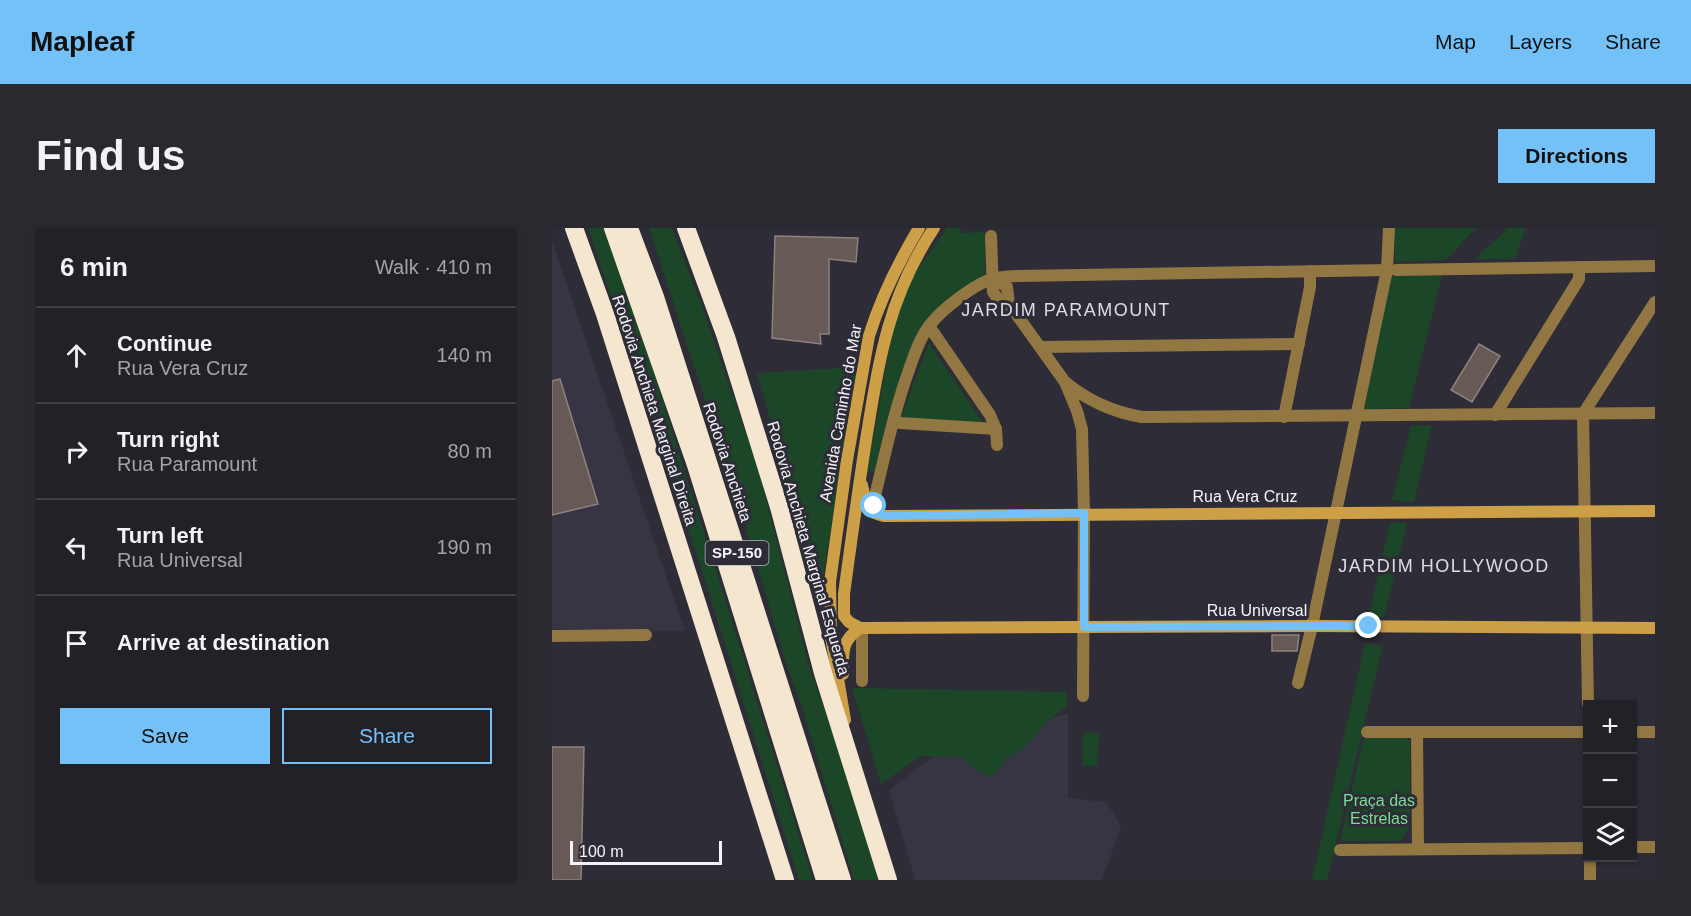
<!DOCTYPE html>
<html lang="en">
<head>
<meta charset="utf-8">
<style>
  :root { --surface:#222128; --page:#2a2930; --text:#f1f3f6; --muted:#a2a3a8; --line:#3f3e45; --accent:#73c1f6 }
  body { margin:0; font-family:Helvetica,sans-serif; background:var(--page); color:var(--text) }
  .controls { position:absolute; right:18px; bottom:18px; display:grid; overflow:hidden; border-radius:0px; box-shadow:0 2px 4px #0004 }
  .controls button { width:54px; height:54px; display:grid; place-items:center; padding:0; border:0; border-bottom:2px solid var(--line); background:var(--surface); color:var(--text); font:30px sans-serif }
  .scale { position:absolute; left:18px; bottom:15px; width:152px; box-sizing:border-box; padding-left:6px; border:3px solid #f4f3fa; border-top:0; font-size:16px; line-height:21px; white-space:nowrap; color:#f4f3fa; -webkit-text-stroke:4px #2e2c36; paint-order:stroke }
  .stop { position:absolute; width:18px; height:18px; margin:-14px; border:4px solid #73c1f6; border-radius:50%; background:#fff }
  .stop.end { background:#73c1f6; border-color:#fff; box-shadow:0 2px 6px #0008 }
  .list { margin:0; padding:0; list-style:none }
  h2 { display:flex; justify-content:space-between; align-items:center; height:78px; margin:0; padding:0 24px; font-size:26px }
  h2 small { font-size:20px; font-weight:400; color:var(--muted) }
  .list li { display:grid; grid-template-columns:39px 1fr auto; gap:18px; align-items:center; box-sizing:border-box; height:96px; padding:0 24px; border-top:2px solid var(--line) }
  .list b { display:block; font-size:22px; white-space:nowrap }
  .list p { margin:0; font-size:20px; white-space:nowrap; color:var(--muted) }
  .list em { font-size:20px; font-style:normal; color:var(--muted) }
  .actions { display:flex; gap:12px; padding:18px 24px }
  .actions a { flex:1; padding:14px 0; border:2px solid var(--accent); border-radius:0px; text-align:center; font-size:21px; color:var(--accent) }
  .actions .main { background:var(--accent); color:#111 }
  .icon { flex:none; width:33px; height:33px; fill:none; stroke:currentColor; stroke-width:2; stroke-linecap:round; stroke-linejoin:round }
  .map { position:relative; flex:none; width:1103px; height:652px; overflow:hidden; border-radius:0px }
  header { display:flex; align-items:center; gap:36px; box-sizing:border-box; height:84px; padding:0 30px; background:var(--accent); color:#111 }
  header strong { font-size:28px }
  nav { display:flex; gap:33px; margin-inline-start:auto; font-size:21px }
  .intro { display:flex; align-items:center; justify-content:space-between; box-sizing:border-box; height:144px; padding:0 36px }
  h1 { margin:0; font-size:42px }
  .button { padding:15px 27px; border-radius:0px; background:var(--accent); color:#111; font-size:21px; font-weight:700 }
  main { display:flex; gap:36px; padding:0 36px }
  aside { flex:1; background:var(--surface); border-radius:0px; box-shadow:0 2px 4px #0004 }
  .map>svg:first-child { display:block }
</style>
</head>
<body>
<header>
<strong>Mapleaf</strong>
<nav><a>Map</a><a>Layers</a><a>Share</a></nav>
</header>
<div class="intro"><h1>Find us</h1><a class="button">Directions</a></div>
<main>
<aside>
<h2>6 min<small>Walk · 410 m</small></h2>
<ul class="list">
<li><svg class="icon" aria-label="ahead" viewBox="0 0 24 24"><path d="M12 20V5M6 11l6-6 6 6"/></svg><div><b>Continue</b><p>Rua Vera Cruz</p></div><em>140 m</em></li>
<li><svg class="icon" aria-label="right" viewBox="0 0 24 24"><path d="M7 20v-9h11M14 6l5 5-5 5"/></svg><div><b>Turn right</b><p>Rua Paramount</p></div><em>80 m</em></li>
<li><svg class="icon" aria-label="left" viewBox="0 0 24 24"><path d="M17 20v-9H6M10 6l-5 5 5 5"/></svg><div><b>Turn left</b><p>Rua Universal</p></div><em>190 m</em></li>
<li><svg class="icon" aria-label="arrive" viewBox="0 0 24 24"><path d="M6 21V4h12l-3 4 3 4H6"/></svg><div><b>Arrive at destination</b></div></li>
</ul>
<div class="actions"><a class="main">Save</a><a>Share</a></div>
</aside>
<div class="map">
<svg width="1103" height="652" viewBox="0 0 1103 652">
  <rect width="100%" height="100%" fill="#2e2c36"/>
  <g fill="#373444">
    <path d="M0 13 133 403 0 401Z"/>
    <path d="M516 485V570L554 574 569 598 550 652H363L337 562 387 524Z"/>
  </g>
  <g fill="#1b4728">
    <path d="M36 0H54L68 36 261 652H247L149 340Z"/>
    <path d="M97 0H120L149 76 207 243 257 438 302 565 326 652H302L250 480 233 432 187 276Z"/>
    <path d="M395 0H409V5L433 4V48L387 81 345 161 333 201 322 244 315 243 342 95 359 51Z"/>
    <path d="M842 0H924L894 32 843 34Z"/>
    <path d="M956 0H974L963 31H923Z"/>
    <path d="M840 47 890 48 857 180 811 181Z"/>
    <path d="M377 115 432 196 349 189Z"/>
    <path d="M306 139 268 366 205 145Z"/>
    <path d="M880 197 862 274 840 272 859 198Z"/>
    <path d="M838 295H855L832 389 816 391Z"/>
    <path d="M813 415 831 417 775 652H760Z"/>
    <path d="M300 460 515 464 514 479 497 492 469 523 454 530 450 538 438 550 427 544 409 529 369 528 329 556Z"/>
    <path d="M531 504 547 505 545 538H530Z"/>
    <path d="M854 509 858 514V597L849 613H788L812 510Z"/>
  </g>
  <g fill="#675956" stroke="#8f817d" stroke-width="1.5">
    <path d="M223 8 306 10 304 34 277 31V106H268L269 116 220 110Z"/>
    <path d="M927 116 948 128 920 174 899 162Z"/>
    <path d="M8 151 46 276 0 287V153Z"/>
    <path d="M720 407H747L745 423H720Z"/>
    <path d="M0 519H32L29 652H0Z"/>
  </g>
  <g fill="none" stroke-linecap="round" stroke-linejoin="round">
    <g stroke="#937743" stroke-width="12">
      <path d="M439 8 441 64 446 71 457 76"/>
      <path d="M844 42 1103 38"/>
      <path d="M442 50 455 59 457 76 513 154 525 183 530 201 532 285 531 468"/>
      <path d="M377 98 438 187 444 201 445 217"/>
      <path d="M489 119 747 116"/>
      <path d="M513 154C536 173 560 184 590 189L1103 185"/>
      <path d="M943 187 1027 51V39"/>
      <path d="M732 189 758 59V43"/>
      <path d="M348 195 444 201"/>
      <path d="M322 285V272C333 227 342 183 358 139 363 125 368 110 377 98 389 82 423 55 443 50 450 49 458 48 466 48L835 42"/>
      <path d="M0 408 94 407"/>
      <path d="M310 453V400"/>
      <path d="M746 455 760 398 835 42 837 0"/>
      <path d="M1036 476 1031 186 1103 74"/>
      <path d="M815 504H1036"/>
      <path d="M865 504 866 621"/>
      <path d="M1080 504H1103"/>
      <path d="M1080 619H1103"/>
      <path d="M788 622 1036 620"/>
      <path d="M1038 630V652"/>
    </g>
    <g stroke="#cd9f47" stroke-width="12">
      <path d="M382 0C336 69 327 132 314 212 306 263 299 314 292 366V388L297 394 308 400 760 398 1103 400"/>
      <path d="M310 257C313 271 315 286 332 288L1103 283"/>
      <path d="M291 446C291 424 289 413 308 400"/>
      <path d="M293 492 279 409 278 354 295 232 317 108C329 69 346 35 367 0"/>
    </g>
    <g stroke="#f4e6cf" stroke-width="18">
      <path d="M22 0 53 86 233 652"/>
      <path d="M61 0 144 237 273 652"/>
      <path d="M77 0 103 69 290 652"/>
      <path d="M134 0 174 109 227 279 271 445 336 652"/>
    </g>
  </g>
  <g fill="none" stroke-linecap="round" stroke-linejoin="round">
    <path stroke="#73c1f6" stroke-width="8" d="M322 278V285L332 288 532 285V399L817 398"/>
  </g>
  <g text-anchor="middle" stroke-width="6" stroke-linejoin="round" paint-order="stroke">
    <rect fill="#2e2c36" stroke="#b9b7bf" stroke-width="1.5" x="153.5" y="313" width="63" height="24" rx="4.5"/>
    <g font-size="15" font-weight="bold" fill="#f4f3fa">
      <text x="185" y="330">SP-150</text>
    </g>
    <g font-size="16" fill="#f4f3fa" stroke="#2e2c36">
      <text transform="translate(103 182) rotate(72)" y="6">Rodovia Anchieta Marginal Direita</text>
      <text transform="translate(288 185) rotate(-80)" y="6">Avenida Caminho do Mar</text>
      <text transform="translate(176 234) rotate(72)" y="6">Rodovia Anchieta</text>
      <text x="693" y="274">Rua Vera Cruz</text>
      <text transform="translate(257 320) rotate(74)" y="6">Rodovia Anchieta Marginal Esquerda</text>
      <text x="705" y="388">Rua Universal</text>
    </g>
    <g font-size="16" fill="#78de93" stroke="#2e2c36">
      <text x="827" y="578">Praça das<tspan x="827" dy="18">Estrelas</tspan></text>
    </g>
    <g font-size="18" letter-spacing="1.5" fill="#dedbe9" stroke="#2e2c36">
      <text x="514" y="88">JARDIM PARAMOUNT</text>
      <text x="892" y="344">JARDIM HOLLYWOOD</text>
    </g>
  </g>
</svg>
<div class="controls">
<button>+</button>
<button>−</button>
<button><svg class="icon" aria-label="layers" viewBox="0 0 24 24"><path d="M12 4l9 5-9 5-9-5zM3 14l9 5 9-5"/></svg></button>
</div>
<div class="scale">100 m</div>
<div class="stop" style="left:322px;top:278px"></div>
<div class="stop end" style="left:817px;top:398px"></div>
</div>
</main>
</body>
</html>
